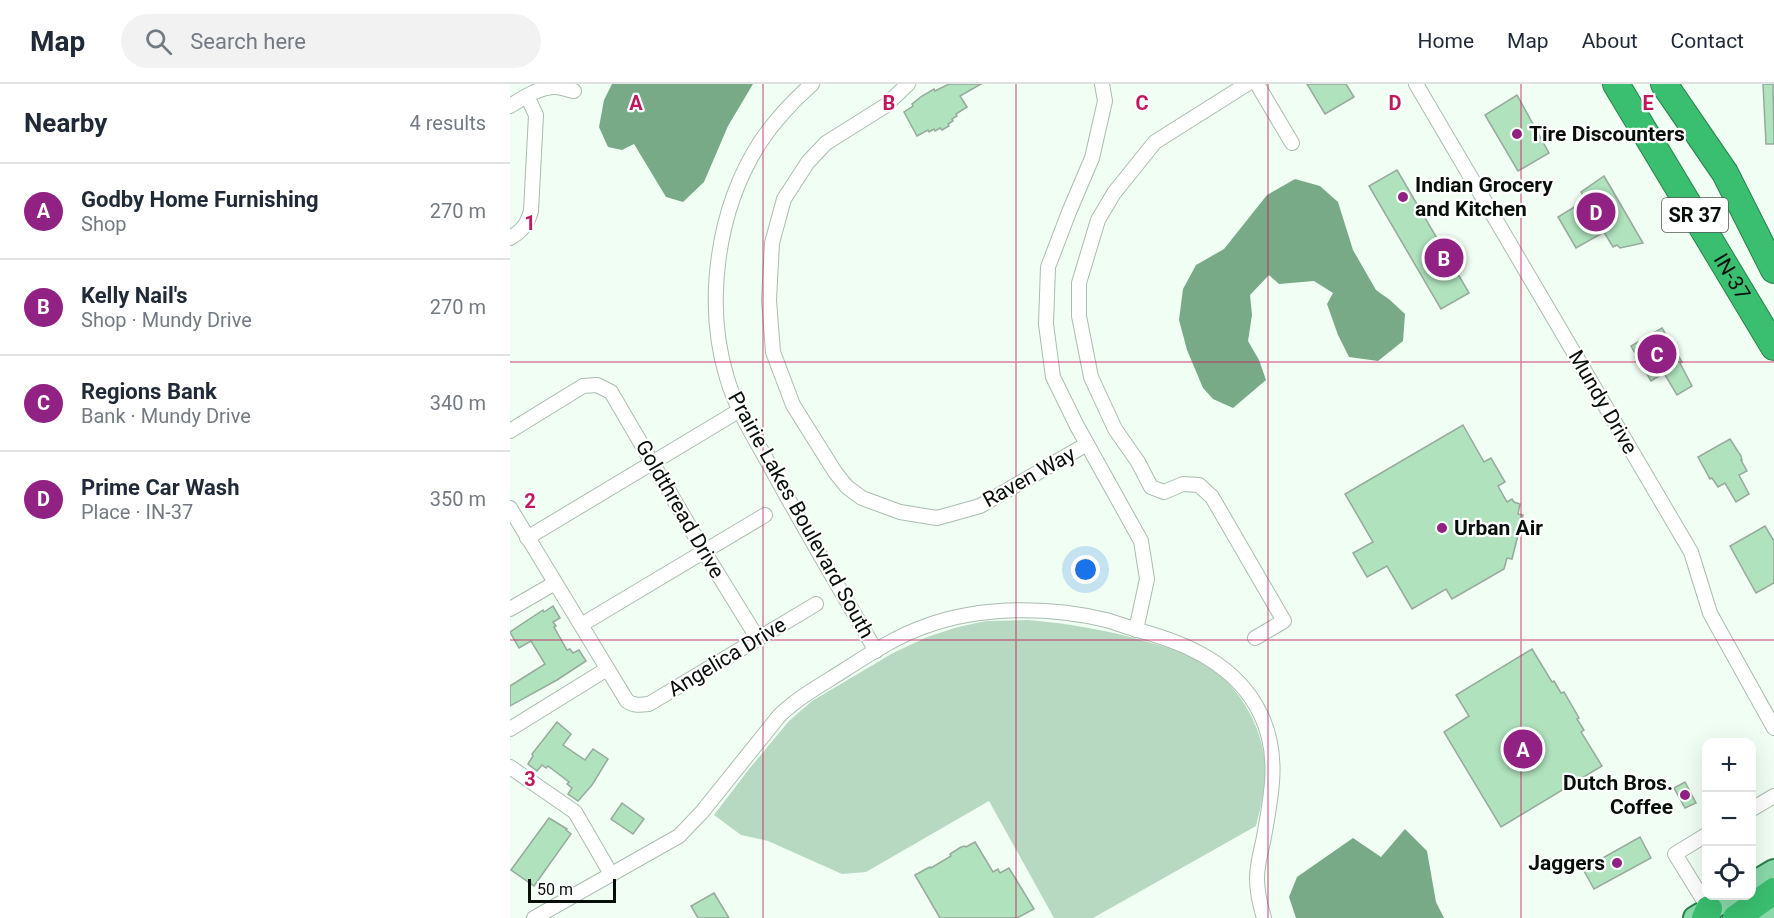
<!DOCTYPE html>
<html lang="en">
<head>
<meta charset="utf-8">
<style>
  :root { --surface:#fff; --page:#f2f2f3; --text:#1f2937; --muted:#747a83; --line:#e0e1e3; --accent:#912284 }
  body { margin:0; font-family:Roboto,sans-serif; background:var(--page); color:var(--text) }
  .controls { position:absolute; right:18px; bottom:18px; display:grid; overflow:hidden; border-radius:12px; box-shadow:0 6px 24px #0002 }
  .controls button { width:54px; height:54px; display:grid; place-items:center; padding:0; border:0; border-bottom:2px solid var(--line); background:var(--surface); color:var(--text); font:30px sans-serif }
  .scale { position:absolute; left:18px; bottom:15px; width:88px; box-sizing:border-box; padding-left:6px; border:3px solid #080f0a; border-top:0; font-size:16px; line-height:21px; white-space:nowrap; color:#080f0a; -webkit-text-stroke:4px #fff; paint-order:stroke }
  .you { position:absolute; left:576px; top:486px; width:21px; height:21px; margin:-15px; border:4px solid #fff; border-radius:50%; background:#1a73e8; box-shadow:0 0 0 9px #1a73e833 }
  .badge { display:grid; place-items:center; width:39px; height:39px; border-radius:50%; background:var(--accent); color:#fff; font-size:20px; font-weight:700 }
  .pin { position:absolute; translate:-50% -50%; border:3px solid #fff; box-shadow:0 2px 6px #0006 }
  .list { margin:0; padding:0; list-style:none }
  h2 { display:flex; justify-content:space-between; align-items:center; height:78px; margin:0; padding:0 24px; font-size:26px }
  h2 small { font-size:20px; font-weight:400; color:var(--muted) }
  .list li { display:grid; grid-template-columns:39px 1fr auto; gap:18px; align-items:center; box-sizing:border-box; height:96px; padding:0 24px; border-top:2px solid var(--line) }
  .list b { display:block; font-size:22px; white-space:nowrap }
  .list p { margin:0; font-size:20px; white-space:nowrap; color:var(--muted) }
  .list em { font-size:20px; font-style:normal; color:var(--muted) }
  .icon { flex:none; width:33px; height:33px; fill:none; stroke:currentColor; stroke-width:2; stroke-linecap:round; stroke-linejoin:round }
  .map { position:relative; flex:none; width:1264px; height:834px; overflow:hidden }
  header { display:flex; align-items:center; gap:36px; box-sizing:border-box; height:84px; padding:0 30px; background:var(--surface); border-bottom:2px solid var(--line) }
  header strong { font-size:28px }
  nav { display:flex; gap:33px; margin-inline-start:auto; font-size:21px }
  .search { width:420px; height:54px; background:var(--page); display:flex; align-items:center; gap:15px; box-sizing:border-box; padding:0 21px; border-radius:33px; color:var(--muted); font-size:22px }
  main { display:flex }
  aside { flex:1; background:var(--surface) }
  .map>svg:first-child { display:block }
</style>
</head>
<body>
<header>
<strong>Map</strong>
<div class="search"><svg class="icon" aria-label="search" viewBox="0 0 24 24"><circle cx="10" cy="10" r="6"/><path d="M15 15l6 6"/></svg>Search here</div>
<nav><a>Home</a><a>Map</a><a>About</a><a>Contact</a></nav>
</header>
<main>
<aside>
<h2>Nearby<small>4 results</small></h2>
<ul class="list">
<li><span class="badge">A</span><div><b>Godby Home Furnishing</b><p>Shop</p></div><em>270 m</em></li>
<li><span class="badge">B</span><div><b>Kelly Nail's</b><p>Shop · Mundy Drive</p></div><em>270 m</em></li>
<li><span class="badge">C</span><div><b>Regions Bank</b><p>Bank · Mundy Drive</p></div><em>340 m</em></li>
<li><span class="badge">D</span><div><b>Prime Car Wash</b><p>Place · IN-37</p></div><em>350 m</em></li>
</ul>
</aside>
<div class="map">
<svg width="1264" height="834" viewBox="0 0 1264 834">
  <rect width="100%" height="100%" fill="#f1fef4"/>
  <path fill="#b8d9c1" d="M519 536C563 540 603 547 645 560 660 564 678 570 692 578 727 599 751 638 755 679 757 699 751 722 746 742L583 834H544L479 717 356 788 332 790 258 757 231 751 204 731 239 685 279 637 302 617 383 569 417 553 448 543 476 537Z"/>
  <g fill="#79aa87">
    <path d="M102 0H243L218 42 194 98 173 118 156 113 124 60 112 66 98 63 89 43 94 16Z"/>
    <path d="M785 95 810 102 828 118 843 166 866 206 880 216 895 230 893 257 868 277 839 273 828 251 817 220 823 209 804 197 769 200 759 191 740 211 742 231 738 257 749 276 756 296 723 324 703 315 693 304 677 266 669 236 673 205 686 181 714 165 757 111Z"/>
    <path d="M895 745 917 767 926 818 934 834H786L779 813 787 793 843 754 871 773Z"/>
  </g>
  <g fill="#afe2bd" stroke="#97aa9c" stroke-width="1.5">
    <path d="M439 0H471L450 12 457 23 446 30 447 32 442 35 443 37 438 40 439 42 432 46 430 44 425 47 424 45 419 48 418 46 407 52 394 28 403 22 402 20 412 12 424 5 425 7Z"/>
    <path d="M797 0H836L844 13 815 30Z"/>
    <path d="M1253 0H1263L1264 60H1256Z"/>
    <path d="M1007 11 1039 69 1008 87 975 31Z"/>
    <path d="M887 86 959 209 931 225 859 102Z"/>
    <path d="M1094 92 1133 159 1110 164 1107 161 1103 163 1094 148 1066 164 1048 133 1076 116 1071 108Z"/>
    <path d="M1152 244 1172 278 1170 279 1182 302 1167 311 1154 289 1141 297 1121 262Z"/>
    <path d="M953 341 974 378 981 374 995 398 988 402 997 418 1002 415 1004 418 1010 420 1008 430 1013 431 1002 475 997 474 994 485 942 515 936 505 902 525 877 482 857 493 843 469 863 458 835 410Z"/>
    <path d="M1220 355 1231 372 1232 376H1231L1237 387 1229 391 1239 410 1226 418 1215 399 1208 403 1202 394 1200 395 1188 373Z"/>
    <path d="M1255 442 1264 457V499L1246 509 1220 462Z"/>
    <path d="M43 522 50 534 43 538 46 542 44 543 57 566 60 565 63 569 69 566 76 577 47 596 0 622V602L35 580 21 557 9 564 0 548 33 526 34 528Z"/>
    <path d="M1022 565 1042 598 1044 597 1051 609 1054 608 1069 634 1067 635 1074 646 1071 648 1092 682 991 743 934 648 959 632 946 611Z"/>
    <path d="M47 638 61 650 53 661 75 676 83 665 98 675 82 701 68 717 58 710 62 704 57 700 59 698 38 682 36 684 32 681 27 687 18 680 23 672 22 670Z"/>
    <path d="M1175 698 1186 719 1175 724 1164 704Z"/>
    <path d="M112 719 134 735 123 750 101 735Z"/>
    <path d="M39 734 57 745 56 746 61 750 24 802 1 786Z"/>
    <path d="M1130 753 1141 774 1084 805 1073 785Z"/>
    <path d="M465 758 483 788 488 785 490 789 499 784 524 825 507 834H430L405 791 416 785 420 783 421 784 441 772 440 770 451 763 455 762 456 763Z"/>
    <path d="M204 809 219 834H188L181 822Z"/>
  </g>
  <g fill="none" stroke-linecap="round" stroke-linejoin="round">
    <g stroke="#a9bdae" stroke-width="16">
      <g id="street">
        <path d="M302 0C283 17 265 36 251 57 207 124 194 219 217 294 226 325 244 353 259 380 293 443 330 505 366 567"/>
        <path d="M398 0 375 22 316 59 298 78 274 115 262 159 259 216 263 268 283 321 325 388 337 403 352 414 390 428 427 434 470 422 577 360"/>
        <path d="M592 0 595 17 582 74 559 128 538 183 536 240 543 293 567 342 631 457 637 495 626 546"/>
        <path d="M737 0 645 58 604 109 588 136 569 199V232L581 293 605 345 628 378 641 403 654 408 673 400 689 401 702 413 774 537 745 554"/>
        <path d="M747 0 782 59"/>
        <path d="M906 0 1181 468 1200 529 1206 540 1264 644"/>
        <path d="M0 22C13 14 29 3 45 3 51 3 58 6 64 7"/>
        <path d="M0 154C12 147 17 141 21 127L26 31 17 12"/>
        <path d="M0 347 73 302 87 301 101 308 195 469 248 555"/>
        <path d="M0 424 117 617C124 622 131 621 139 620L306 520"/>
        <path d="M17 454 230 326"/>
        <path d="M0 525 45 499"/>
        <path d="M71 541 255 431"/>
        <path d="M0 645 97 585"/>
        <path d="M0 683 65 728 101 790"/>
        <path d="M1242 725 1264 712"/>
        <path d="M1196 751 1165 770 1199 825"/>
        <path d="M24 834 169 752 192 728 269 632C288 613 313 600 336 585 361 569 387 552 416 542 470 522 540 522 596 536 607 539 619 544 631 547 679 560 727 582 750 629 771 671 761 714 753 758 750 770 747 782 747 794 747 808 750 821 754 834"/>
      </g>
    </g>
    <g stroke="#28814c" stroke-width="26">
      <g id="primary">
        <path d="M1242 800 1264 787"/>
        <path d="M1185 834 1222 812"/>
        <path d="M1245 834 1264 824"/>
      </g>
    </g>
    <g stroke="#28814c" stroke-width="28">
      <g id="highway">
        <path id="s1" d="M1106 0 1264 263"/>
        <path d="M1154 0 1215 89 1264 186"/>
        <path d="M1195 834 1199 825"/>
        <path d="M1226 834 1264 807"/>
      </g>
    </g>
    <use href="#street" stroke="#fff" stroke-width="14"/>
    <use href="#primary" stroke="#89d8a9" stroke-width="22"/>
    <use href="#highway" stroke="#3abe70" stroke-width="26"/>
  </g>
  <path fill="none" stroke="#c2185b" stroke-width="1.5" stroke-opacity="0.55" d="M253 0V834M506 0V834M758 0V834M1011 0V834M0 278H1264M0 556H1264"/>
  <g fill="#912284" stroke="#fff" stroke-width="2">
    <circle cx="1007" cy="50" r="6"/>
    <circle cx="893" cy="113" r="6"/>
    <circle cx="932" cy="444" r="6"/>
    <circle cx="1175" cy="711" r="6"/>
    <circle cx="1107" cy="779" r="6"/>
  </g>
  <g text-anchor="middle" stroke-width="4.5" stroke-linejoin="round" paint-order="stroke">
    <rect fill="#fff" stroke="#525754" stroke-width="1.5" x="1152" y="114" width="66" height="34" rx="4.5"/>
    <g font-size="20" font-weight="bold" fill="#080f0a">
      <text x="1185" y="138">SR 37</text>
    </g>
    <g font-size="21" font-weight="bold" fill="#080f0a" stroke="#fff" text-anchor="start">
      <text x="1019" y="57">Tire Discounters</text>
      <text x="905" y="108">Indian Grocery<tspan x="905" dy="24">and Kitchen</tspan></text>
      <text x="944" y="451">Urban Air</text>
      <text x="1163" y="706" text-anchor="end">Dutch Bros.<tspan x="1163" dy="24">Coffee</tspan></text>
      <text x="1095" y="786" text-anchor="end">Jaggers</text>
    </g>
    <g font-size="21" fill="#080f0a" stroke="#fff">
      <text dy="7" stroke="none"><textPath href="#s1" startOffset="225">IN-37</textPath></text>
      <text transform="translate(1093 318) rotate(60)" y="7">Mundy Drive</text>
      <text transform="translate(519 393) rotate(-29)" y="7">Raven Way</text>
      <text transform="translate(170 425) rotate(60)" y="7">Goldthread Drive</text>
      <text transform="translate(291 431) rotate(61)" y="7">Prairie Lakes Boulevard South</text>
      <text transform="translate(217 573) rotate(-31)" y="7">Angelica Drive</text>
    </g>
  </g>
  <g font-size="20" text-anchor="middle" font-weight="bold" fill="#c2185b" stroke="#fff" stroke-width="4.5" stroke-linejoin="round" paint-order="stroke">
    <text x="126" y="26">A</text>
    <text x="379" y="26">B</text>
    <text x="632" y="26">C</text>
    <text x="885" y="26">D</text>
    <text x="1138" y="26">E</text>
    <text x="20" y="146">1</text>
    <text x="20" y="424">2</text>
    <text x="20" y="702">3</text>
  </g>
</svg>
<div class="controls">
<button>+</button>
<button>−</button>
<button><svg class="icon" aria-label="locate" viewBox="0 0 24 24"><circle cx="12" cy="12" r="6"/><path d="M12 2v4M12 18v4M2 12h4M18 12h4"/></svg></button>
</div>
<div class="scale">50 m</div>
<div class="you"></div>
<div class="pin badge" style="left:1013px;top:665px">A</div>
<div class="pin badge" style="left:934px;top:174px">B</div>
<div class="pin badge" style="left:1147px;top:270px">C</div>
<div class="pin badge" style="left:1086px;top:128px">D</div>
</div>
</main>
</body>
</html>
